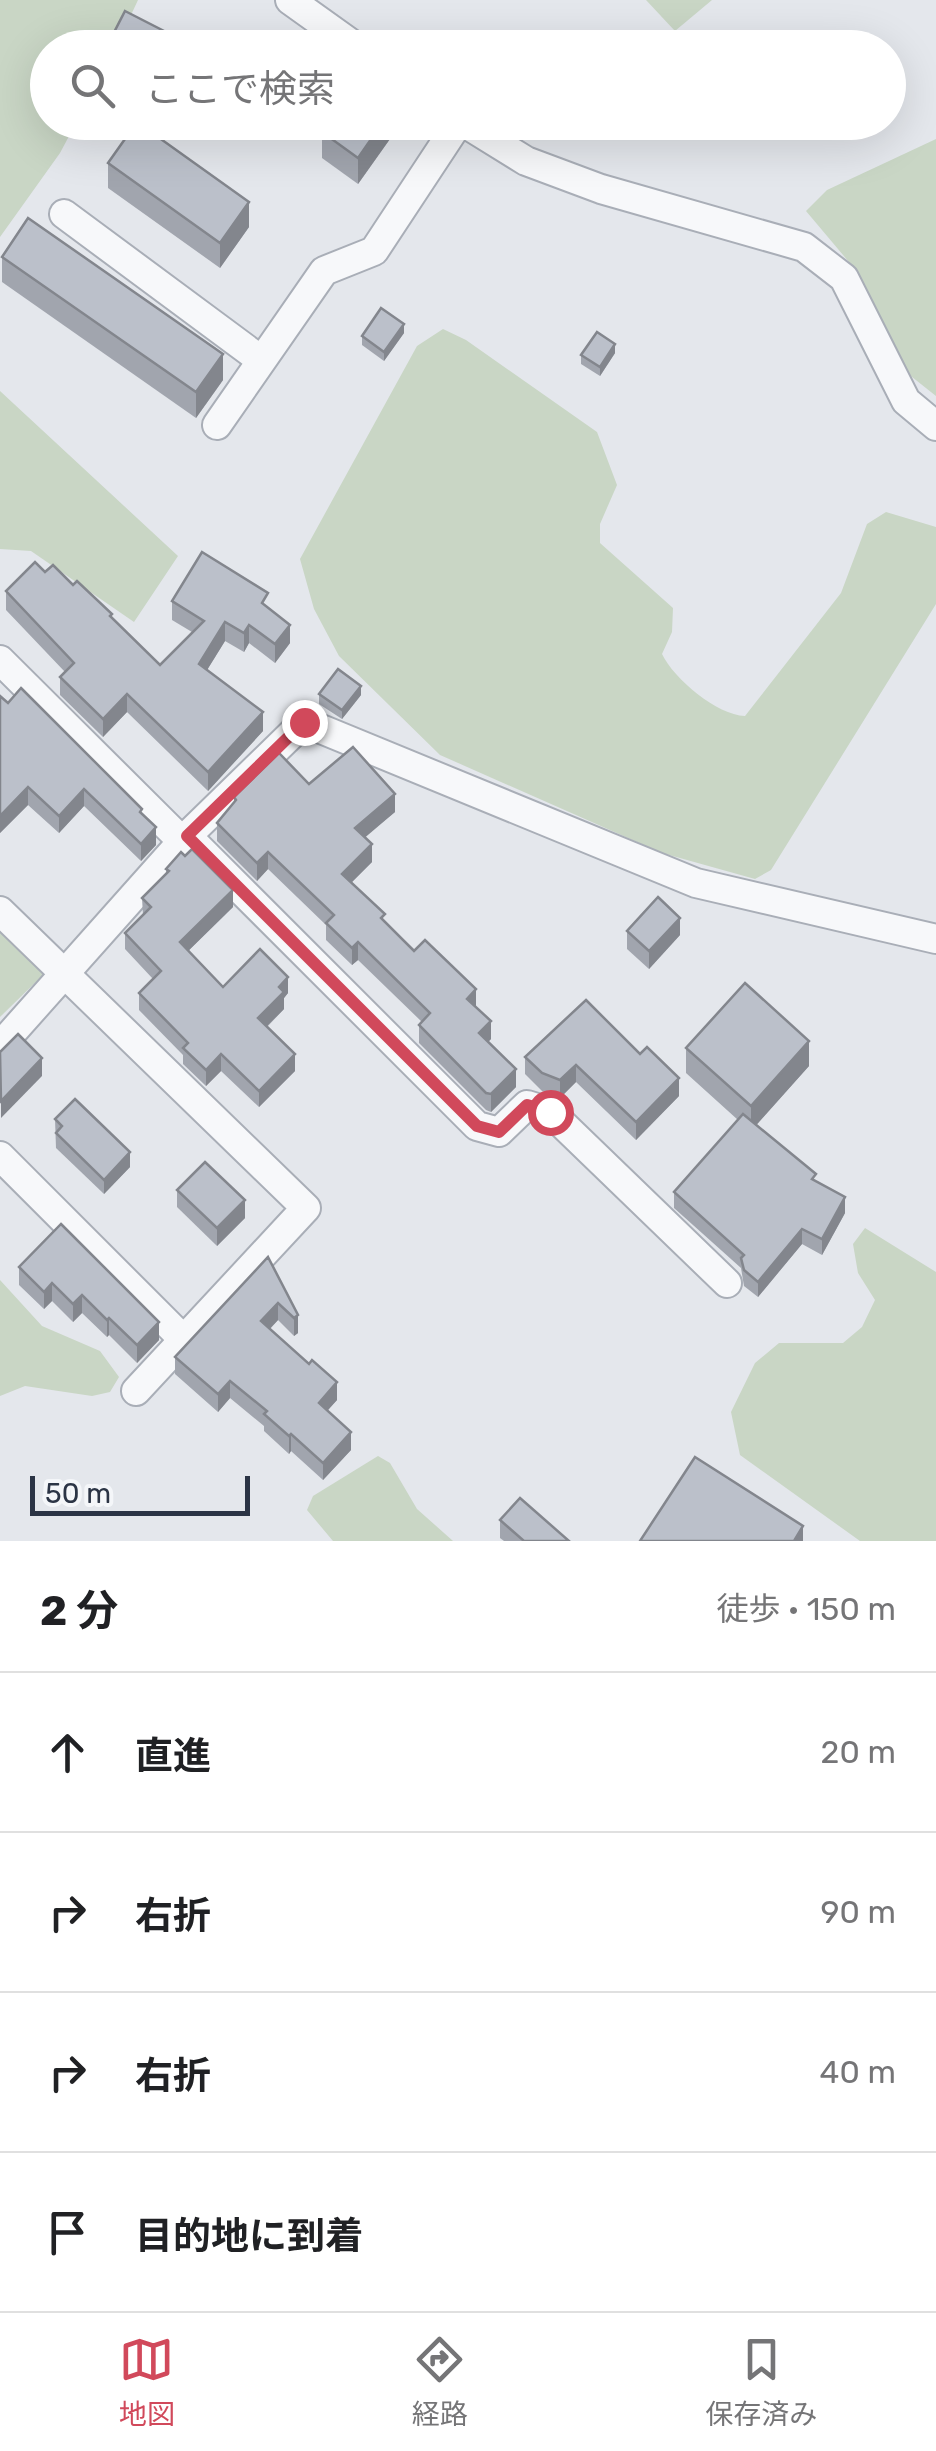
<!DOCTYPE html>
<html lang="ja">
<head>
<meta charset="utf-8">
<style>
  :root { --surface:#fff; --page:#f6f6f6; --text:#202124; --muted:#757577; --line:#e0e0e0; --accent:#d1495b }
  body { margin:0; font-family:Rubik,"Noto Sans JP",sans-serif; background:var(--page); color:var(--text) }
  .scale { position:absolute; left:30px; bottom:25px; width:220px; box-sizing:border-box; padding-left:10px; border:5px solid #2b3445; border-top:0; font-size:28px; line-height:35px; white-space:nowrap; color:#2b3445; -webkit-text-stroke:8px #f4f6f9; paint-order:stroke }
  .stop { position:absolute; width:30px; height:30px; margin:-22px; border:8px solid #d1495b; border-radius:50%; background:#fff }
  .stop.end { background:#d1495b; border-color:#fff; box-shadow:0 2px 10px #0008 }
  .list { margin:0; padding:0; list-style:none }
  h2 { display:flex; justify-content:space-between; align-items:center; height:130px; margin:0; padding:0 40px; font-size:42px }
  h2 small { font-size:32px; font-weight:400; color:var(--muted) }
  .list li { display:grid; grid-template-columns:65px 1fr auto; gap:30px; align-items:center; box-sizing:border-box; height:160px; padding:0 40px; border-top:2px solid var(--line) }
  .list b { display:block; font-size:38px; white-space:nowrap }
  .list em { font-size:32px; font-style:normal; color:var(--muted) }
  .icon { flex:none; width:55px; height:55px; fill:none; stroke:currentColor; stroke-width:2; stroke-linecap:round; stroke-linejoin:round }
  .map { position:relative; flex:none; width:936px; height:1541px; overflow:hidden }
  .search { position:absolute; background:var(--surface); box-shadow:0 10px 40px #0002; left:30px; right:30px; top:30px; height:110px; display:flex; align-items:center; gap:25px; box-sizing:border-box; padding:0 35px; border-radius:55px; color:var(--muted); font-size:38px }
  .sheet { height:770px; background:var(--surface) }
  nav { display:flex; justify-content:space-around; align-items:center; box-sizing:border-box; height:140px; border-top:2px solid var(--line); background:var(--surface); font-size:28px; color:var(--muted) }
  nav a { display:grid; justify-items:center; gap:5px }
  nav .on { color:var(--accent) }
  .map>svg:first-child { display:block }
</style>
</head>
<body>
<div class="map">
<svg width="936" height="1541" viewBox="0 0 936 1541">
  <rect width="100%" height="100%" fill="#e4e7ec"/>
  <g fill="#c9d6c5">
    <path d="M0 0H138L116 47 48 48V122L76 123 60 153 0 237Z"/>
    <path d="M646 0H712L675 31Z"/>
    <path d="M936 139V396L907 373 854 268 806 211 827 190Z"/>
    <path d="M443 329 466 340 597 432 617 485 600 524V543L673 608 672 632 662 654C674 679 717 715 745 716L841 593 867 524 886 512 936 527V604L771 870 755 879 662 853 440 755 339 656 314 609 300 559 417 346Z"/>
    <path d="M0 391 178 556 134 622 31 551 0 549Z"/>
    <path d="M0 928 45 973 0 1017Z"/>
    <path d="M865 1228 936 1272V1541H860L740 1455 731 1412 755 1363 779 1343H843L862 1327 875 1300 858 1273 853 1244Z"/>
    <path d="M0 1280 42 1326 100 1351 119 1377 110 1392 92 1396 25 1386 0 1396Z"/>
    <path d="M378 1456 390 1463 417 1509 453 1541H333L307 1510 313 1496Z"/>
  </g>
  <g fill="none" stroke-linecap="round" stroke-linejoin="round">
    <g stroke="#a9aeb7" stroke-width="32">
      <g id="street">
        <path d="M290 0 357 48"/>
        <path d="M463 122 526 161 601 189 804 247 844 278 906 401 936 426"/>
        <path d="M64 214 261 360"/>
        <path d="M217 425 324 271 374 251 459 122"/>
        <path d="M0 660 183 842"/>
        <path d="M187 836 477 1126 499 1132 527 1105 550 1112 727 1283"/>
        <path d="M0 911 306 1208 136 1391"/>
        <path d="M0 1046 187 836 304 722 696 883 936 939"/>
        <path d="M0 1156 184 1340"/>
      </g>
    </g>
    <use href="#street" stroke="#f7f8fa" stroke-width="28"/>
  </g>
  <g fill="#a1a5ae">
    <path d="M121 122H159L153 133 249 227 220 268 108 188V163L132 128Z"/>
    <path d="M329 122H402L358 184 322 158V132Z"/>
    <path d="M2 257 223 380 196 418 2 282Z"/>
    <path d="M404 333 384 361 362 345V336Z"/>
    <path d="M615 353 600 376 581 364V355Z"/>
    <path d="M45 572 73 585 112 618 160 665 192 632 172 620V601L268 607 290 643 275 663 249 643 244 652 225 641 207 670 263 731 208 791 127 712 103 737 60 695V677L65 672 6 610V591Z"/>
    <path d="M319 694 361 695 342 719 319 704Z"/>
    <path d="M0 696 142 814 156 845 141 861 84 806 59 833 28 805 0 833Z"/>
    <path d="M309 784 395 812 364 837 372 862 351 883 385 922 476 1007 491 1039 488 1042 516 1087 491 1112 486 1110 419 1043V1025L422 1022 358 960 352 965 326 940V925L268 869 257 881 217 841V823L234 803V797Z"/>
    <path d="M166 869 233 907 188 951 223 987 288 993 284 998V1009L267 1027 295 1071 259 1107 221 1071 206 1086 183 1064V1055L139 1010V993L153 979 125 949V933L143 915 142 898 166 873Z"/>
    <path d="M627 931 680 935 649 969 627 949Z"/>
    <path d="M586 1000 679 1096 636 1140 576 1082 560 1098 542 1091 525 1074V1057Z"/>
    <path d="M686 1048 809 1066 756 1125 816 1182 845 1213 822 1255 802 1244 758 1297 744 1286 741 1268 674 1208V1192L738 1120 686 1073Z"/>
    <path d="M55 1119 130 1167 104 1194 56 1148Z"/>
    <path d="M177 1190 245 1218 217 1246 177 1207Z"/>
    <path d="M61 1224 159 1340 137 1363 109 1335 107 1337 82 1313 73 1322 52 1301 44 1309 19 1285V1267Z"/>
    <path d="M268 1257 298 1315V1333L294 1336 278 1320 270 1329 337 1400 327 1411 351 1450 323 1480 291 1451 289 1454 264 1431V1426L230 1398 218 1412 175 1374V1357Z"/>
    <path d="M500 1520 569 1541H504L500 1538Z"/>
  </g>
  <g fill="#83868d">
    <path d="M164 31V48H155Z"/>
    <path d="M151 122H159L151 138Z"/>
    <path d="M383 122H402L358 184V158Z"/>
    <path d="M249 202V227L220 268V243Z"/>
    <path d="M404 324V333L384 361V352Z"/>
    <path d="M615 344V353L600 376V367Z"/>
    <path d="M223 354V380L196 418V392Z"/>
    <path d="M225 622V641L199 683V664Z"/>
    <path d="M249 625V643L244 652V633Z"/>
    <path d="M290 625V643L275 663V644Z"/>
    <path d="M361 686V695L342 719V710Z"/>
    <path d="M127 694V712L103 737V719Z"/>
    <path d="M263 712V731L208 791V772Z"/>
    <path d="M28 787V805L0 833V816Z"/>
    <path d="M84 789V806L59 833V816Z"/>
    <path d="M395 794V812L355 846V828Z"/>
    <path d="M156 827V845L141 861V844Z"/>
    <path d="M372 844V862L342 892V874Z"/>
    <path d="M268 852V869L257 881V863Z"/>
    <path d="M233 890V907L180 959V942Z"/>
    <path d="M680 918V935L649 969V951Z"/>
    <path d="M358 942V960L352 965V948Z"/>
    <path d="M288 977V993L284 998V1009L258 1035V1018L279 987Z"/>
    <path d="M476 989V1007L467 999Z"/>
    <path d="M491 1021V1039L479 1051V1033Z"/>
    <path d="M809 1041V1066L751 1131V1106Z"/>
    <path d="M221 1054V1071L206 1086V1070Z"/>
    <path d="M295 1054V1071L259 1107V1091Z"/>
    <path d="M42 1058V1076L1 1118V1101Z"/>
    <path d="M576 1065V1082L560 1098V1080Z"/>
    <path d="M516 1069V1087L491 1112V1094Z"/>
    <path d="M679 1078V1096L636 1140V1122Z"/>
    <path d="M130 1152V1167L104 1194V1180Z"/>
    <path d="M845 1197V1213L822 1255V1239Z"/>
    <path d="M245 1200V1218L217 1246V1228Z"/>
    <path d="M802 1229V1244L758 1297V1282Z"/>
    <path d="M52 1283V1301L44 1309V1292Z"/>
    <path d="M82 1295V1313L73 1322V1304Z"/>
    <path d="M278 1303V1320L261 1338V1321Z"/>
    <path d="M298 1315V1333L294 1336V1318Z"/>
    <path d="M109 1318V1335L107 1337V1320Z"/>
    <path d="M159 1322V1340L137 1363V1345Z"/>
    <path d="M230 1381V1398L218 1412V1394Z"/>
    <path d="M337 1382V1400L319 1420V1403Z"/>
    <path d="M351 1432V1450L323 1480V1463Z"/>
    <path d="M291 1434V1451L289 1454V1436Z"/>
    <path d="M803 1526V1541H794Z"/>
  </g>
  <g fill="#bbc0ca" stroke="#83868d" stroke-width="2.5">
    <path d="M125 11 164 31 155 48H106Z"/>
    <path d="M137 122 249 202 220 243 108 163Z"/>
    <path d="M329 122H383L358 158 322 132Z"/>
    <path d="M28 218 223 354 196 392 2 257Z"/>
    <path d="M381 308 404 324 384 352 362 336Z"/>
    <path d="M597 332 615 344 600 367 581 355Z"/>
    <path d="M202 552 268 593 262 603 290 625 275 644 249 625 244 633 225 622 199 664 263 712 208 772 127 694 103 719 60 677 74 663 6 591 35 562 45 572 53 565 73 585 77 581 112 614 110 616 160 665 204 621 172 601Z"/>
    <path d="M338 669 361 686 342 710 319 694Z"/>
    <path d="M21 688 142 809 140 812 156 827 141 844 84 789 59 816 28 787 0 816V696L8 703Z"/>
    <path d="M353 747 395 794 355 828 372 844 342 874 385 914 381 918 414 951 425 940 476 989 467 999 491 1021 479 1033 516 1069 491 1094 486 1093 419 1025 430 1013 358 942 352 948 326 923 334 915 268 852 257 863 217 823 236 800 234 797 279 753 309 784Z"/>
    <path d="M192 849 233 890 180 942 223 987 260 949 288 977 279 987 284 992 258 1018 295 1054 259 1091 221 1054 206 1070 183 1048 188 1043 139 993 161 971 125 933 151 907 142 898 169 871 166 869 181 852 185 856Z"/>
    <path d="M658 897 680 918 649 951 627 931Z"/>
    <path d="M745 983 809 1041 751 1106 686 1048Z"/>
    <path d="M586 1000 640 1054 647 1047 679 1078 636 1122 576 1065 560 1080 542 1073 525 1057Z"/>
    <path d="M18 1034 42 1058 1 1101 0 1052Z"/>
    <path d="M75 1099 130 1152 104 1180 56 1133 62 1126 55 1119Z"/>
    <path d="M743 1114 816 1174 812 1179 845 1197 822 1239 802 1229 758 1282 744 1270 741 1258 744 1255 674 1192Z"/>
    <path d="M205 1162 245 1200 217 1228 177 1190Z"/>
    <path d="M61 1224 159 1322 137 1345 109 1318 107 1320 82 1295 73 1304 52 1283 44 1292 19 1267Z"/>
    <path d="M268 1257 298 1315 294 1318 278 1303 261 1321 309 1364 312 1360 337 1382 319 1403 351 1432 323 1463 291 1434 289 1436 264 1414 267 1411 230 1381 218 1394 175 1357Z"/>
    <path d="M695 1457 803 1526 794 1541H640Z"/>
    <path d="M520 1498 569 1541H524L500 1520Z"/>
  </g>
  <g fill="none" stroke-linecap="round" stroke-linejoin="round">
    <path stroke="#d1495b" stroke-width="12" d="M304 722 187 836 477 1126 499 1132 527 1105 550 1112"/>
  </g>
</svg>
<div class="scale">50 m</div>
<div class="stop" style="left:550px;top:1112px"></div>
<div class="stop end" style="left:304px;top:722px"></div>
<div class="search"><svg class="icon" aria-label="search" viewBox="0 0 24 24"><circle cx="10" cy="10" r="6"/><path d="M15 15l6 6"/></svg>ここで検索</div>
</div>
<section class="sheet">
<h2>2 分<small>徒歩 · 150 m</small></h2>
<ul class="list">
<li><svg class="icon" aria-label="ahead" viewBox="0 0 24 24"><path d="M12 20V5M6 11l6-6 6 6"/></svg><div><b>直進</b></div><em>20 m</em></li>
<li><svg class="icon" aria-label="right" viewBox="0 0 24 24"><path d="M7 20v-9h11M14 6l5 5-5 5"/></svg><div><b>右折</b></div><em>90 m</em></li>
<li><svg class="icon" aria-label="right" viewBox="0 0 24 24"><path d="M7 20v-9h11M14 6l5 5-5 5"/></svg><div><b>右折</b></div><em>40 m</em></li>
<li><svg class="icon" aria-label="arrive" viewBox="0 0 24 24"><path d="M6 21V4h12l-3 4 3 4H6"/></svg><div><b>目的地に到着</b></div></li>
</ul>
</section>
<nav>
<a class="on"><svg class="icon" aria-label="map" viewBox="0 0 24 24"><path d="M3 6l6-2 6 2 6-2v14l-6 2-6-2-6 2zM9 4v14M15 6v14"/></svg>地図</a>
<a><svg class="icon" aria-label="directions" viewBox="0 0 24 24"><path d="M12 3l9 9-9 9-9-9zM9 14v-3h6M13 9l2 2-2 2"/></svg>経路</a>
<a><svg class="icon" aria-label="saved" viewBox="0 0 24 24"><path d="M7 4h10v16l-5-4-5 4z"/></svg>保存済み</a>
</nav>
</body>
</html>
